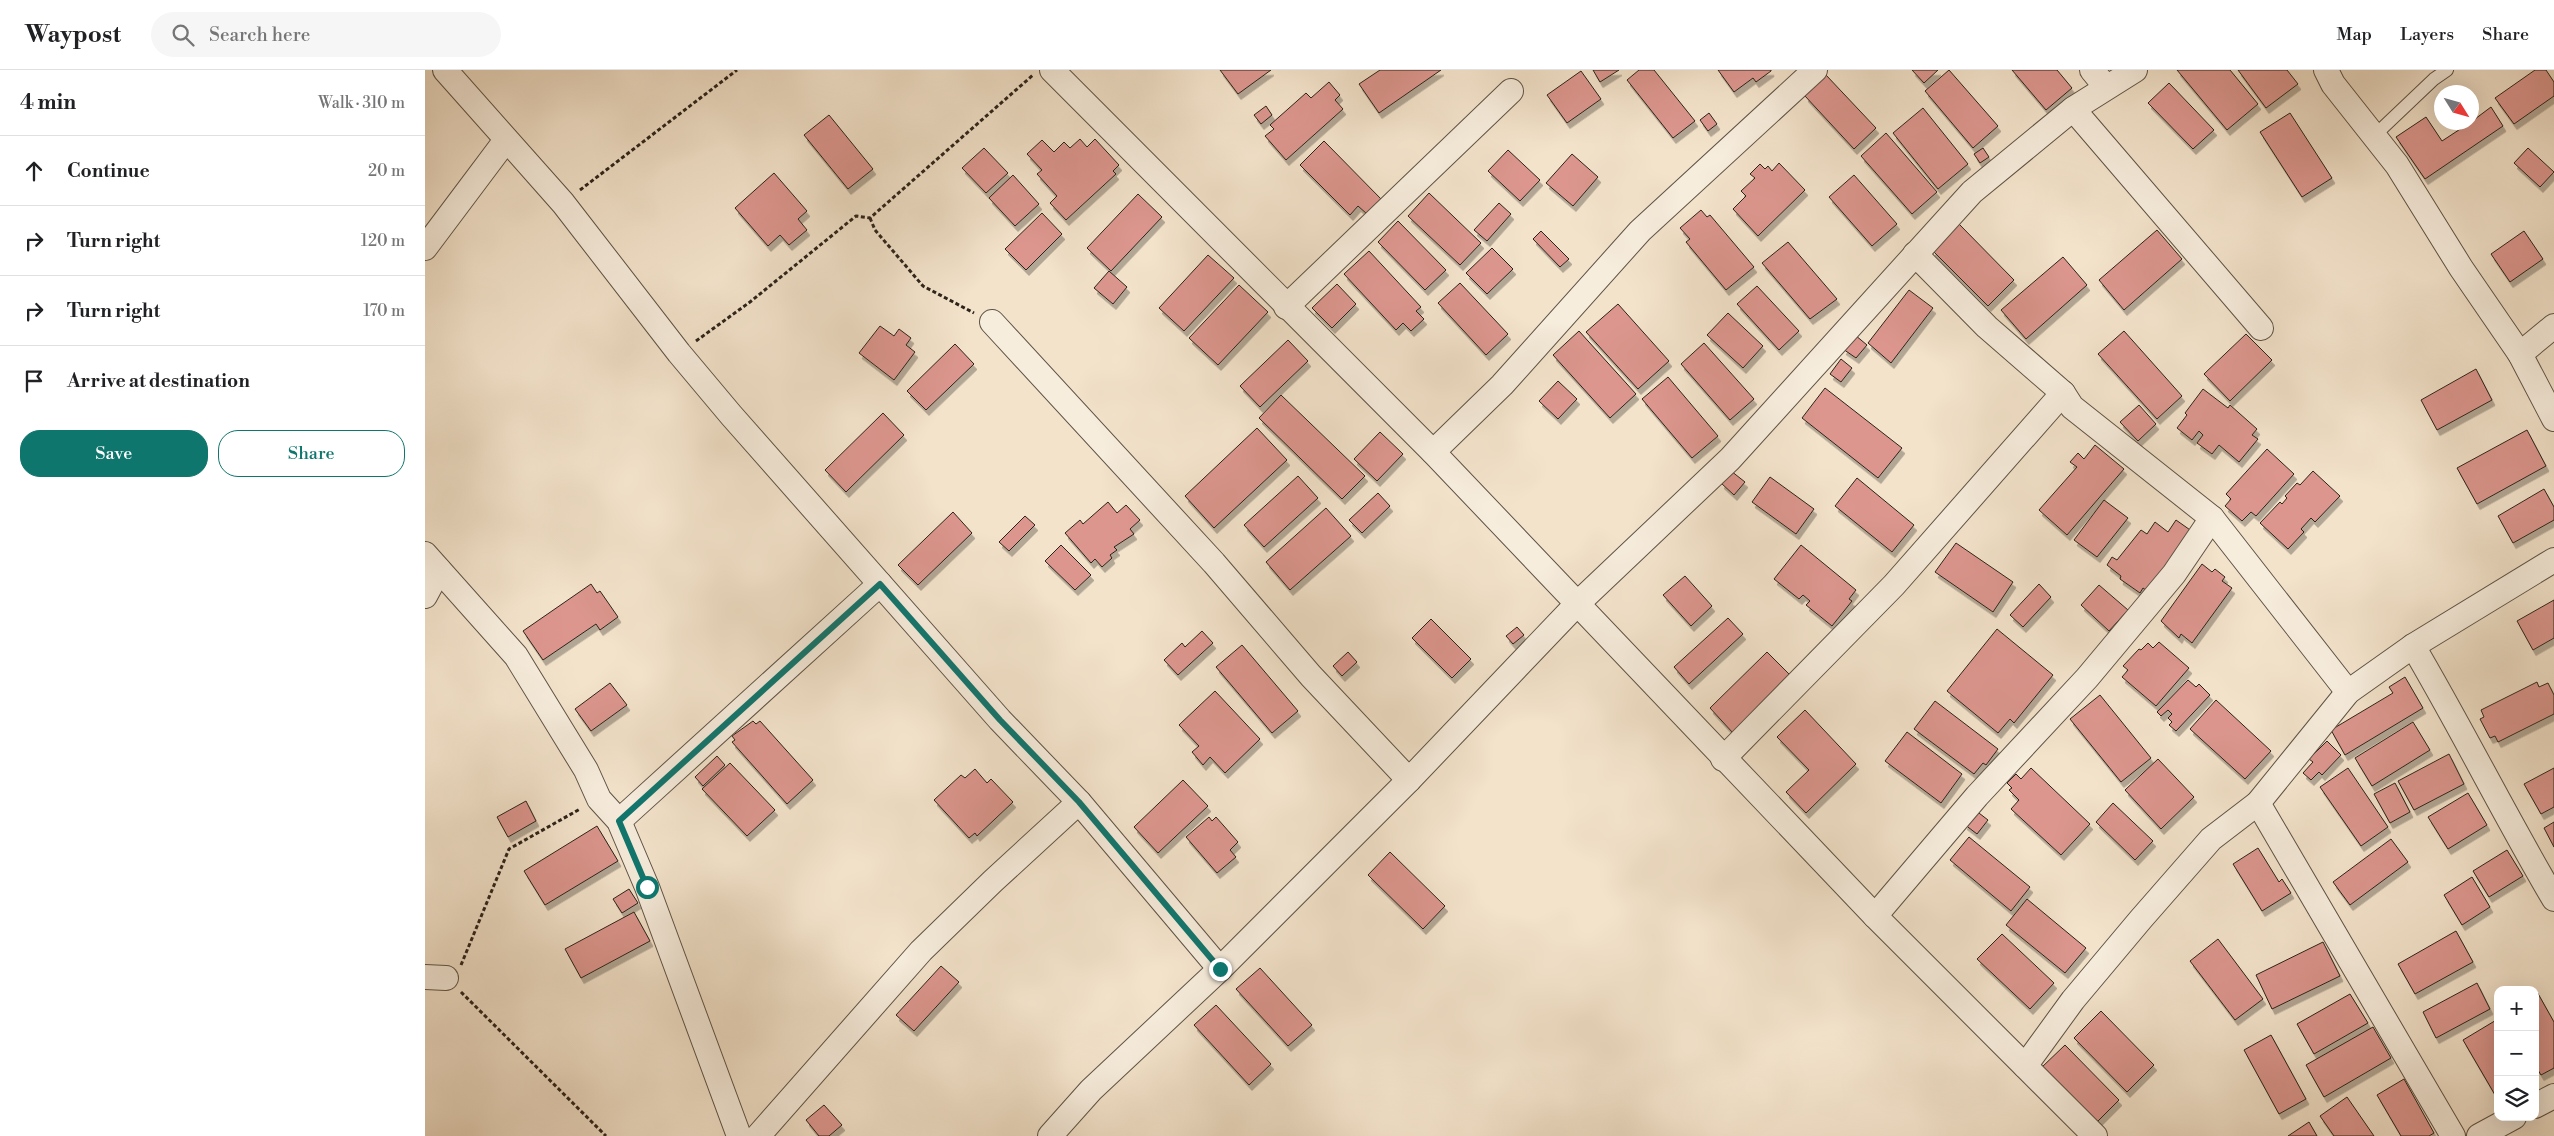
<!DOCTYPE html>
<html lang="en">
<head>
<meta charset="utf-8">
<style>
  :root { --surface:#fff; --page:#f6f6f6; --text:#202124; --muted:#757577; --line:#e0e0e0; --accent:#0f766e }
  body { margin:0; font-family:"Libre Bodoni",serif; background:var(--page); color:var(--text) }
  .controls { position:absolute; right:15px; bottom:15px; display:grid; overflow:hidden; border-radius:10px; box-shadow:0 5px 20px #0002 }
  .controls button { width:45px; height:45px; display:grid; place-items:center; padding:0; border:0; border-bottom:1px solid var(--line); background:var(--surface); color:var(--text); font:25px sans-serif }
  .compass { position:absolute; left:2009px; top:15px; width:45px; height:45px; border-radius:50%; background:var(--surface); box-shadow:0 5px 20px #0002; rotate:127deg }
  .stop { position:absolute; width:15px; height:15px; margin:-11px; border:4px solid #0f766e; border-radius:50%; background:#fff }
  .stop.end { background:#0f766e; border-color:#fff; box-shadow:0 1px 5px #0008 }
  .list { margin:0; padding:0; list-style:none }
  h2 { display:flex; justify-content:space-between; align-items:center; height:65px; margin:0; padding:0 20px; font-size:21px }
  h2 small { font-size:16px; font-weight:400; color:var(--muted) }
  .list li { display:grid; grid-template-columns:32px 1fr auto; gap:15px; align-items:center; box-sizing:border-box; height:70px; padding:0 20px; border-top:1px solid var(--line) }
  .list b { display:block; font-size:19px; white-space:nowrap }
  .list em { font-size:16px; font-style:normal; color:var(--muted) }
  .actions { display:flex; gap:10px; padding:15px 20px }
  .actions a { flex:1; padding:11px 0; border:1px solid var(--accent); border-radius:20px; text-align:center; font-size:18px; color:var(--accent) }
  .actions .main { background:var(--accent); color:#fff }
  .icon { flex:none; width:28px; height:28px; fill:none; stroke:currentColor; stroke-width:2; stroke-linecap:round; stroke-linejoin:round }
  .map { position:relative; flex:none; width:2129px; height:1066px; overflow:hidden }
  header { display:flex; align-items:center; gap:30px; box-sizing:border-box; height:70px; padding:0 25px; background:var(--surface); border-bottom:1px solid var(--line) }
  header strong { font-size:24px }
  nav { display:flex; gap:28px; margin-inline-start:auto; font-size:18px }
  .search { width:350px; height:45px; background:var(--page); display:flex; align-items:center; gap:12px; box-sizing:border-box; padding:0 18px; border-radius:28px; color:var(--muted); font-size:19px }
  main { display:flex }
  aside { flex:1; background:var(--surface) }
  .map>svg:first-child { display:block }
</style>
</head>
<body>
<header>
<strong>Waypost</strong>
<div class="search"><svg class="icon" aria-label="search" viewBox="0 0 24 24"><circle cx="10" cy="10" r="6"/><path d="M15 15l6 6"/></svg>Search here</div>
<nav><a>Map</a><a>Layers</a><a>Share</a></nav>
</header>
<main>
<aside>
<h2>4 min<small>Walk · 310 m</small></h2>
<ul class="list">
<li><svg class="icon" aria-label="ahead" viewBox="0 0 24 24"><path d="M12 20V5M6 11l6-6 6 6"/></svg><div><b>Continue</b></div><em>20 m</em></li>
<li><svg class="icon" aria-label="right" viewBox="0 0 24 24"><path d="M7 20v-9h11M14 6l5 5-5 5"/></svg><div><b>Turn right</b></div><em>120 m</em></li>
<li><svg class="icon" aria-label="right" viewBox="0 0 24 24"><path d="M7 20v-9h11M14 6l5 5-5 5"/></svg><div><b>Turn right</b></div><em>170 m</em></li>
<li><svg class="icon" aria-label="arrive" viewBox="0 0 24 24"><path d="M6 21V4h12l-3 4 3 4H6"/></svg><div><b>Arrive at destination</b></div></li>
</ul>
<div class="actions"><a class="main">Save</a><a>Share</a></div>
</aside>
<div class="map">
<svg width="2129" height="1066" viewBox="0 0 2129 1066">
  <defs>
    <filter id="shadow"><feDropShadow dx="3" dy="5.5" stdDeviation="0" flood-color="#0004"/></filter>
  </defs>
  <rect width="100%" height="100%" fill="#f3e3cb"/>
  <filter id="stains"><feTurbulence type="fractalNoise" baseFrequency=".004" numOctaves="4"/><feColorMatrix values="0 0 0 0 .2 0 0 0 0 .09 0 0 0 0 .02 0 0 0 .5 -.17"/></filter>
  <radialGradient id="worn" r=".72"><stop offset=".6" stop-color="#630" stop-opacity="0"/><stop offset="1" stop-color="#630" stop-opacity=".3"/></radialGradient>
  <g fill="#dc968e" stroke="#2c231a" filter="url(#shadow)">
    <path d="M795 0H846L813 24Z"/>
    <path d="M955 0H1016L954 43 934 14Z"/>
    <path d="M1168 0H1194L1175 12Z"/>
    <path d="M1214 0H1229L1270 51 1248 68 1202 10Z"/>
    <path d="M1293 0H1346V1L1331 12 1328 8 1309 22Z"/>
    <path d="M1487 0H1513L1499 13Z"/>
    <path d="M1524 0 1573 56 1548 78 1500 21Z"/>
    <path d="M1587 0H1632L1647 18 1621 40Z"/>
    <path d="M1752 0H1805L1833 34 1802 60Z"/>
    <path d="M1813 0H1862L1873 14 1841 38Z"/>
    <path d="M2110 0H2121L2129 12V26L2089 54 2070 28Z"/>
    <path d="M1156 1 1176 29 1142 53 1122 25Z"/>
    <path d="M1401 5 1451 58 1429 79 1380 26Z"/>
    <path d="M904 12 915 25 910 30 918 39 861 90 840 66 849 59 845 55 881 23 886 28Z"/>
    <path d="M1744 13 1789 60 1768 79 1723 33Z"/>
    <path d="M841 36 847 45 836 54 829 45Z"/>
    <path d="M2066 37 2078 56 2000 109 1971 67 2001 47 2017 71 2046 52Z"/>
    <path d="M1498 38 1543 94 1513 119 1468 63Z"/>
    <path d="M1284 43 1292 54 1283 61 1275 50Z"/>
    <path d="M1865 43 1907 108 1877 127 1835 62Z"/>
    <path d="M404 45 448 99 423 119 379 65Z"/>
    <path d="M1461 63 1512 122 1487 144 1436 86Z"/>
    <path d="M655 69 662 77 670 69 694 95 688 101 691 104 641 150 625 133 632 126 612 104 617 100 602 84 617 70 629 82 639 72 645 78Z"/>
    <path d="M899 71 957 130 942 144 933 136 925 145 875 95Z"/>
    <path d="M559 78 583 103 561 123 537 98Z"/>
    <path d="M1558 78 1564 87 1555 93 1549 84Z"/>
    <path d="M2103 78 2129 102 2115 117 2089 93Z"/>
    <path d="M1083 80 1115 110 1095 131 1063 101Z"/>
    <path d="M1147 84 1173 107 1148 136 1121 113Z"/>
    <path d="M1354 93 1380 120 1333 166 1308 139 1321 126 1316 121 1330 108 1325 104 1335 94 1340 99 1343 96 1347 101Z"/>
    <path d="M349 103 382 141 373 149 382 160 364 175 355 165 343 176 310 138Z"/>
    <path d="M588 105 614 134 590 156 564 128Z"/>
    <path d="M1429 105 1472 154 1447 176 1404 127Z"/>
    <path d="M1004 123 1056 173 1035 195 983 146Z"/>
    <path d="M713 124 737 147 686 201 662 178Z"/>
    <path d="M1074 133 1086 144 1062 171 1049 160Z"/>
    <path d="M1276 140 1282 147 1285 145 1329 197 1301 220 1261 172 1265 169 1255 158Z"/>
    <path d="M617 143 637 164 601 200 580 179Z"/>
    <path d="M973 151 1021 200 1000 220 953 172Z"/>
    <path d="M1534 154 1589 210 1563 236 1507 180Z"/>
    <path d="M1732 160 1757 189 1699 240 1674 210Z"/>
    <path d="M1116 161 1144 189 1135 197 1108 169Z"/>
    <path d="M2099 161 2118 189 2085 212 2066 184Z"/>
    <path d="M1363 172 1412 229 1385 249 1337 193Z"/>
    <path d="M1067 178 1088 199 1062 224 1041 203Z"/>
    <path d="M944 181 996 237 991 241 999 249 986 261 978 253 971 260 919 204Z"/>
    <path d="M783 185 809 208 759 261 734 238Z"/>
    <path d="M1638 187 1662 215 1601 269 1576 240Z"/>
    <path d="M684 201 702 217 688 234 669 218Z"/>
    <path d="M1035 213 1083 264 1061 285 1013 233Z"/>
    <path d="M912 214 931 234 907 258 887 238Z"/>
    <path d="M814 215 843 242 793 295 764 268Z"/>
    <path d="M1332 216 1374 261 1354 280 1312 234Z"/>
    <path d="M1484 220 1508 238 1466 293 1443 273Z"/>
    <path d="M1193 234 1244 291 1213 319 1161 262Z"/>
    <path d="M1303 243 1338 276 1318 298 1282 265Z"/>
    <path d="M455 256 469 266 474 259 486 268 481 275 490 282 469 310 434 283Z"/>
    <path d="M1154 261 1211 324 1185 348 1128 285Z"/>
    <path d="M1699 261 1757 326 1732 349 1673 284Z"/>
    <path d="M1821 264 1847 290 1805 331 1779 304Z"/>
    <path d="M1430 265 1442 275 1431 288 1418 279Z"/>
    <path d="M863 270 883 291 835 337 815 316Z"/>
    <path d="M1279 273 1329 329 1305 350 1256 294Z"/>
    <path d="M530 274 549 294 501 340 482 321Z"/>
    <path d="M1416 289 1427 298 1416 312 1405 304Z"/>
    <path d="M2051 299 2067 330 2012 360 1996 330Z"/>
    <path d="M1243 307 1293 366 1267 388 1217 329Z"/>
    <path d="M1133 311 1152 329 1133 349 1114 331Z"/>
    <path d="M1400 318 1477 378 1453 408 1377 348Z"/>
    <path d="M1778 319 1803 338 1805 335 1832 359 1827 365 1833 369 1814 392 1794 375 1787 384 1772 373 1778 365 1774 361 1767 370 1752 358 1762 345 1760 343Z"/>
    <path d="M856 325 940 406 917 429 834 348Z"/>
    <path d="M1714 335 1731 354 1713 371 1695 352Z"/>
    <path d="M458 343 479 365 421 422 400 400Z"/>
    <path d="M832 358 862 390 789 458 760 426Z"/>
    <path d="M2102 360 2121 396 2052 434 2032 398Z"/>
    <path d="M955 362 978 384 952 411 929 389Z"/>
    <path d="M1670 375 1699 399 1642 465 1614 440 1652 397 1645 392 1653 383 1659 389Z"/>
    <path d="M1842 379 1869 404 1831 446 1826 442 1817 451 1800 436 1806 429 1801 424Z"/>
    <path d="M1306 401 1320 412 1309 425 1296 413Z"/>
    <path d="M1888 401 1915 426 1890 452 1886 448 1876 459 1879 462 1863 479 1835 453 1855 432 1857 434 1862 428 1860 426 1872 413 1875 415Z"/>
    <path d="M873 406 893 428 839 477 819 455Z"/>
    <path d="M1345 407 1389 439 1371 464 1327 432Z"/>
    <path d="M1432 408 1489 455 1467 482 1410 436Z"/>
    <path d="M2119 419 2129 437V450L2088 473 2073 446Z"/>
    <path d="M953 423 965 436 937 463 924 450Z"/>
    <path d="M1679 430 1703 448 1672 487 1649 470Z"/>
    <path d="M683 432 692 443 701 435 715 450 705 459 709 464 689 477 692 480 685 485 687 488 677 497 670 489 666 493 640 463 655 450 658 454Z"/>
    <path d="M901 438 926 466 865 520 841 492Z"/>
    <path d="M528 442 547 463 493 515 473 495Z"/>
    <path d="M600 446 610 455 584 481 574 472Z"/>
    <path d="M1751 450 1768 462 1725 523 1718 518 1715 523 1695 509 1696 506 1682 495 1687 487 1692 490 1716 460 1722 464 1730 452 1743 462Z"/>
    <path d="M1531 473 1588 512 1568 542 1510 502Z"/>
    <path d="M636 475 666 505 650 520 620 491Z"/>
    <path d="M1376 475 1431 520 1424 529 1427 531 1407 556 1381 535 1385 531 1378 525 1374 529 1349 509Z"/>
    <path d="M1777 494 1787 502 1790 499 1800 507 1797 511 1807 518 1767 573 1756 564 1754 568 1736 551Z"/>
    <path d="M1260 506 1287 536 1266 556 1238 525Z"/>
    <path d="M166 514 172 523 175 521 193 547 175 560 171 554 118 590 98 561Z"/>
    <path d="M1614 514 1626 527 1598 557 1585 545Z"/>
    <path d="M1674 515 1703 540 1684 561 1656 535Z"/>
    <path d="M2129 530V568L2108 580 2092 551Z"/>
    <path d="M1303 548 1318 564 1264 614 1249 597Z"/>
    <path d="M1006 549 1046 589 1027 608 987 568Z"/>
    <path d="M1092 557 1099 565 1088 574 1081 566Z"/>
    <path d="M1572 559 1628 605 1589 653 1585 649 1573 663 1522 621Z"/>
    <path d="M777 561 788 573 753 605 739 590 757 573 760 577Z"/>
    <path d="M1734 572 1764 598 1731 636 1697 607 1703 600 1698 596 1714 579 1716 580 1723 573 1728 578Z"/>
    <path d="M817 575 873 641 847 663 791 597Z"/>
    <path d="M923 582 932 592 917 606 908 596Z"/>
    <path d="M1342 582 1366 606 1308 663 1285 638Z"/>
    <path d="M1980 607 1998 638 1920 685 1906 660 1968 623 1964 617Z"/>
    <path d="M1763 610 1771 617 1774 614 1785 625 1751 661 1744 655 1747 652 1743 648 1747 644 1743 640 1736 646 1732 642Z"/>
    <path d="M2112 612 2114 617 2123 613 2129 625V644L2073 672 2070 666 2065 668 2055 649 2059 647 2056 640Z"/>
    <path d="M185 613 202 635 166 661 150 639Z"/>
    <path d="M790 621 835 669 800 703 785 687 778 695 767 682 774 676 754 655Z"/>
    <path d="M1675 625 1726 688 1696 712 1645 649Z"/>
    <path d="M1791 630 1846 681 1820 709 1765 659Z"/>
    <path d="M1510 631 1573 679 1561 695 1558 693 1549 704 1489 659Z"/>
    <path d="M1380 640 1431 694 1381 743 1361 722 1384 700 1352 667Z"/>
    <path d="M328 651 331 654 335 651 388 710 362 734 307 672 310 670 307 666Z"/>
    <path d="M1988 652 2005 680 1947 716 1930 688Z"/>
    <path d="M1482 662 1537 704 1516 733 1460 691Z"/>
    <path d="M1902 671 1916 685 1897 705 1894 702 1886 710 1878 703 1888 692 1884 689Z"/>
    <path d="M2024 684 2039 714 1989 740 1973 711Z"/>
    <path d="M292 686 300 695 278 716 270 707Z"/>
    <path d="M1733 689 1769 727 1736 759 1700 720Z"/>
    <path d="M305 693 350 740 322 766 277 719Z"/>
    <path d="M1606 698 1665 754 1636 785 1586 739 1594 730 1584 720 1587 718 1582 713 1591 704 1596 709Z"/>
    <path d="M1923 698 1963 757 1936 776 1895 717Z"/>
    <path d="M2129 698V737L2116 744 2099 714Z"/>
    <path d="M550 699 562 713 566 709 588 732 552 766 550 763 544 768 509 730 536 705 540 708Z"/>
    <path d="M758 710 783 736 733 783 709 757Z"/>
    <path d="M1970 713 1985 742 1965 753 1949 724Z"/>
    <path d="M2043 723 2062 755 2023 779 2003 747Z"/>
    <path d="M101 731 111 751 83 767 72 747Z"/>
    <path d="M1688 733 1728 771 1710 790 1671 752Z"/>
    <path d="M1550 740 1563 750 1552 764 1539 754Z"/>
    <path d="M784 747 787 751 791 747 813 772 805 780 811 787 792 803 761 767Z"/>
    <path d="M2129 752V777L2119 758Z"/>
    <path d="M172 756 193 791 120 835 99 801Z"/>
    <path d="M1544 767 1605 817 1586 841 1525 790Z"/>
    <path d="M1966 769 1983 792 1925 835 1908 812Z"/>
    <path d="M1833 778 1854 812 1857 809 1866 823 1837 841 1808 794Z"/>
    <path d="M2082 780 2098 806 2064 827 2048 801Z"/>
    <path d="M965 782 1020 836 998 859 943 805Z"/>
    <path d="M2047 807 2065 837 2037 855 2019 825Z"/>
    <path d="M204 819 213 833 197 843 188 829Z"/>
    <path d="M1602 829 1661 878 1640 903 1581 855Z"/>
    <path d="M209 842 225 871 156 908 140 879Z"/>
    <path d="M2031 861 2048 892 1990 924 1973 894Z"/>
    <path d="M1577 864 1629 913 1605 939 1552 889Z"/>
    <path d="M1793 869 1838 929 1810 950 1765 891Z"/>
    <path d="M1898 872 1915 906 1847 939 1831 905Z"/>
    <path d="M516 896 534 912 489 961 471 945Z"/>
    <path d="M835 898 887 955 863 976 811 919Z"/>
    <path d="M2052 913 2065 939 2011 968 1998 942Z"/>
    <path d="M2111 920 2129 952V998L2116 1005 2110 995Z"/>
    <path d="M1925 924 1943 953 1889 984 1872 954Z"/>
    <path d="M791 935 846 994 824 1015 769 955Z"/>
    <path d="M1676 941 1729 995 1702 1022 1649 968Z"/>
    <path d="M2073 949V1030L2038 970Z"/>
    <path d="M1948 957 1966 988 1899 1027 1881 995Z"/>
    <path d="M1846 965 1881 1029 1854 1044 1819 980Z"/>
    <path d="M1640 975 1694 1030 1670 1054 1616 998Z"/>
    <path d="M1979 1009 2009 1063 2004 1066H1976L1952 1025Z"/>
    <path d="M1922 1027 1949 1066H1909L1895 1046Z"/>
    <path d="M399 1035 417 1055 404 1066H394L381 1050Z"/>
    <path d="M1884 1052 1892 1066H1863Z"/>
  </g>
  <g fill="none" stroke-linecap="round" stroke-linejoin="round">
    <g stroke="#5e5346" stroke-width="14">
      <path id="lane" d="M1949 66 2009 9 2022 0"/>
    </g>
    <g stroke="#5e5346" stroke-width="26">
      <g id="street">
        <path d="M20 0 138 133 254 283 306 345 575 650 654 732 795 899"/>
        <path d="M627 0 1008 382 1450 846 1670 1066"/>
        <path d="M1667 0 1681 17"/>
        <path d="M1901 0 1908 14 1972 95 2036 198 2095 284 2129 349"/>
        <path d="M1648 39 1836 258"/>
        <path d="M0 178 81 70"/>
        <path d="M1490 184 1562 257 1638 323 1647 337 1787 448 1923 622"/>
        <path d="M861 237 1086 21"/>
        <path d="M567 252 789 493 886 606 984 710"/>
        <path d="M2095 284 2129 256"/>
        <path d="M1008 382 1077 315 1215 161 1390 0"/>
        <path d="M0 484 91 586 161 700 174 729 194 751 222 817 314 1066"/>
        <path d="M0 526 14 500"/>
        <path d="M1988 576C2037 659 2080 746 2129 829"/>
        <path d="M1298 689 1469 515 1638 323"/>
        <path d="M1833 733 2028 1066"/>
        <path d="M194 751 455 514"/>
        <path d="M1450 846 1552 726 1662 608 1749 504 1787 448"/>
        <path d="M0 907 21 908"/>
        <path d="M1600 996 1648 930 1716 849 1786 769 1833 733 1923 622 1988 576 2129 490"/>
        <path d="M2110 1036 2129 1026"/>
        <path d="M333 1066 496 881 568 811 654 732"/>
        <path d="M625 1066 666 1020 795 899 984 710 1151 535 1305 389 1547 122 1648 39 1710 0"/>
        <path d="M2054 1066 2089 1047"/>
      </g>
    </g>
    <g stroke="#2c231a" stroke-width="3" stroke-dasharray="4 2.5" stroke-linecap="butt">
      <path d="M155 120 312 0"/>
      <path d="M445 148 450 160 498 216 549 243"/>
      <path d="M271 271 325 232 431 146 445 148 608 5"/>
      <path d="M36 895 84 779 155 739"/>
      <path d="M36 922 181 1066"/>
    </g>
    <use href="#lane" stroke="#f7eddd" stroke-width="12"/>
    <use href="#street" stroke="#f7eddd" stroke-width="24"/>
  </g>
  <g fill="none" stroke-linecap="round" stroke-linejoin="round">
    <path stroke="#0f766e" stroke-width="6" d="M222 817 194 751 455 514 575 650 654 732 795 899"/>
  </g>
  <rect width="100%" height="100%" filter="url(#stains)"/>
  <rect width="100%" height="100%" fill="url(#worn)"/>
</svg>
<div class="controls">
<button>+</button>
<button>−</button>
<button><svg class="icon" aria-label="layers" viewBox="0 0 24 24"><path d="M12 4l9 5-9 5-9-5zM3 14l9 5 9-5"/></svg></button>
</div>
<svg class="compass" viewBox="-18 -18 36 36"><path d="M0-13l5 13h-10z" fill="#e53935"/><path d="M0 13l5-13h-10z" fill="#757577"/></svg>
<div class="stop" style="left:222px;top:817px"></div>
<div class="stop end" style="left:795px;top:899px"></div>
</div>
</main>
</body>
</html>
